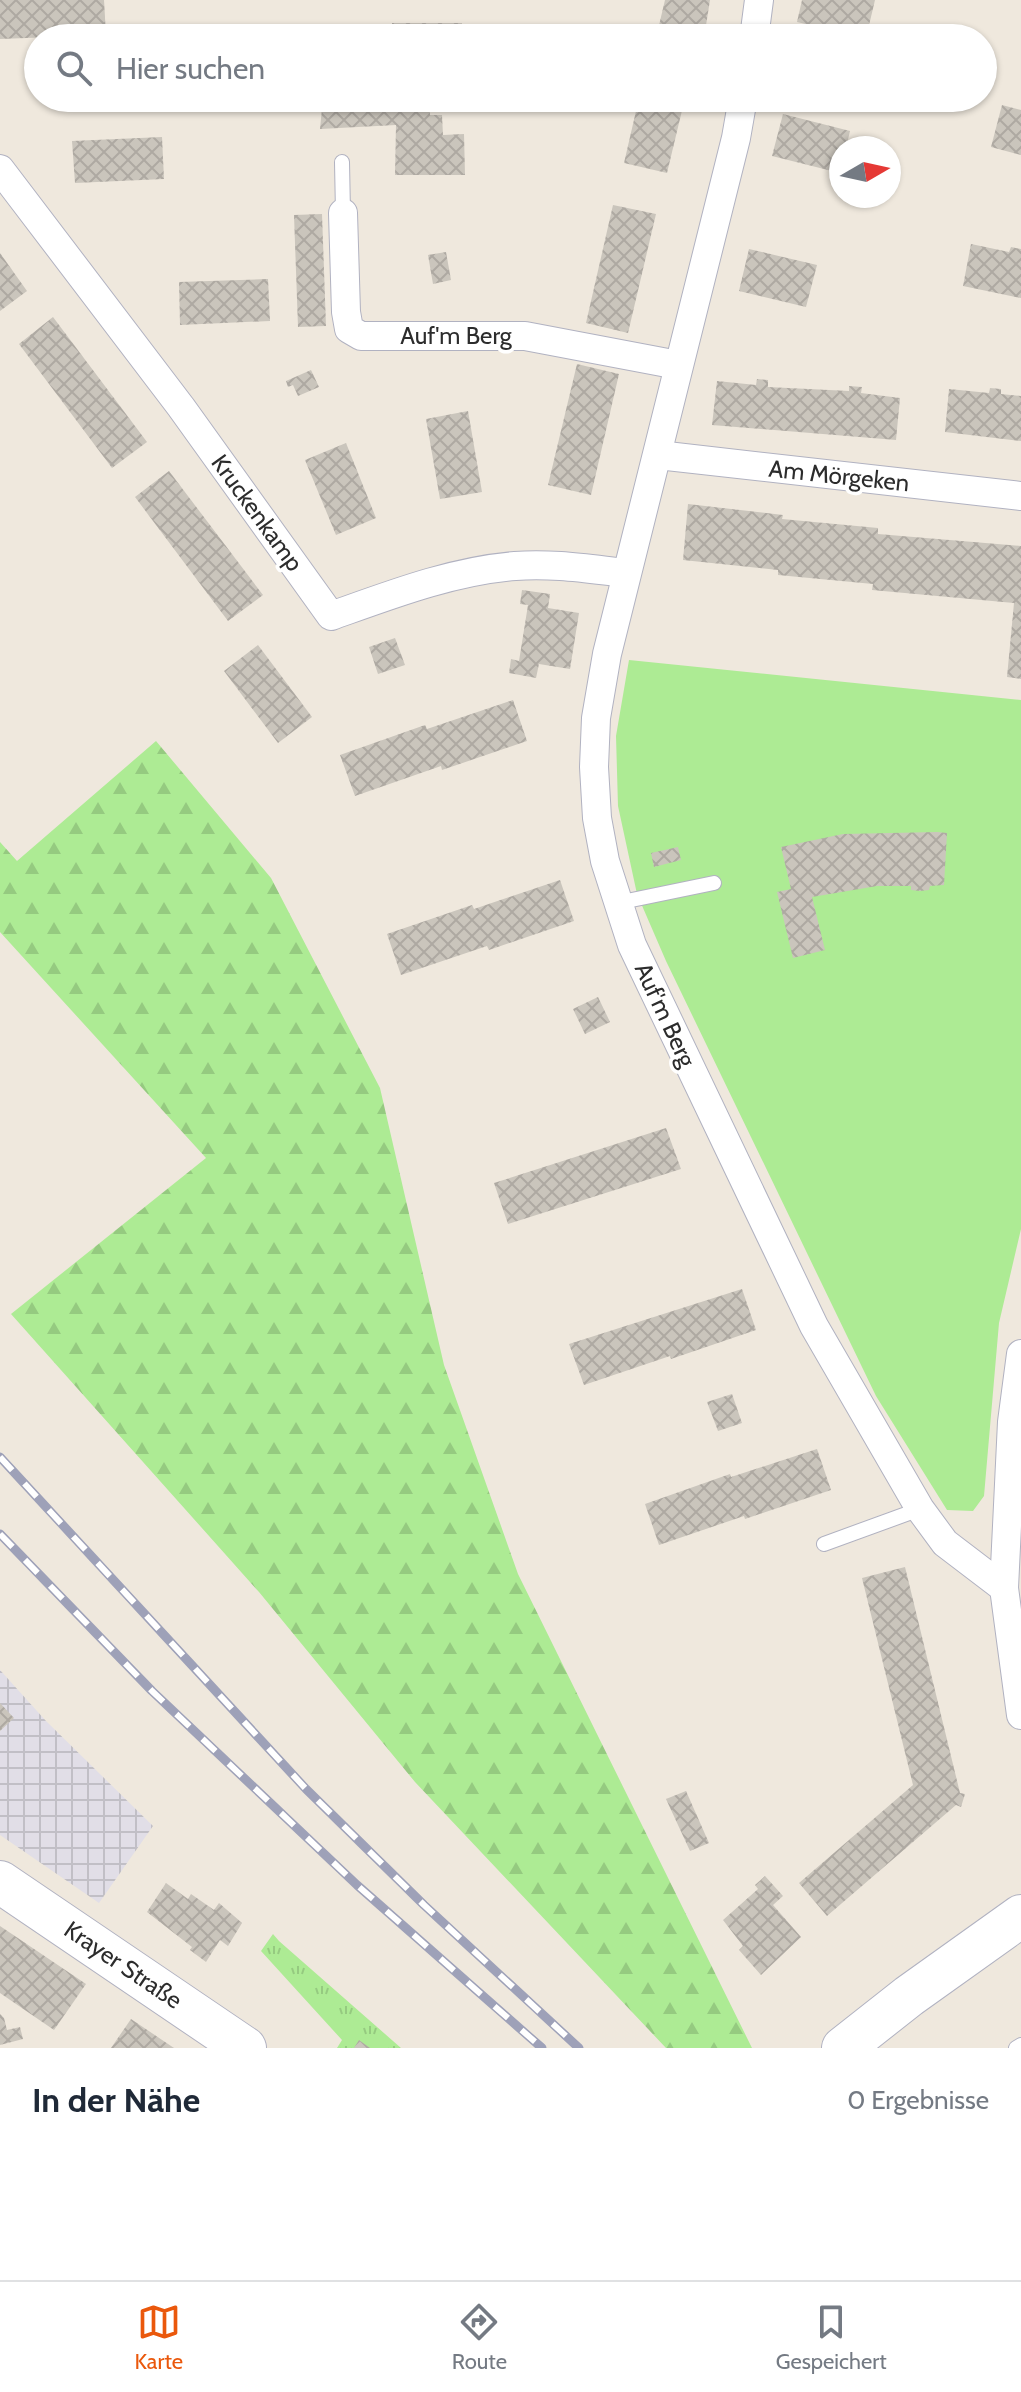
<!DOCTYPE html>
<html lang="de">
<head>
<meta charset="utf-8">
<style>
  :root { --surface:#fff; --page:#f2f2f3; --text:#1f2937; --muted:#747a83; --line:#e0e1e3; --accent:#ea580c }
  body { margin:0; font-family:Cabin,sans-serif; background:var(--page); color:var(--text) }
  .compass { position:absolute; left:829px; top:136px; width:72px; height:72px; border-radius:50%; background:var(--surface); box-shadow:0 2px 6px #0004; rotate:81deg }
  .list { margin:0; padding:0; list-style:none }
  h2 { display:flex; justify-content:space-between; align-items:center; height:104px; margin:0; padding:0 32px; font-size:34px }
  h2 small { font-size:26px; font-weight:400; color:var(--muted) }
  .icon { flex:none; width:44px; height:44px; fill:none; stroke:currentColor; stroke-width:2; stroke-linecap:round; stroke-linejoin:round }
  .map { position:relative; flex:none; width:1021px; height:2048px; overflow:hidden }
  .search { position:absolute; background:var(--surface); box-shadow:0 2px 6px #0004; left:24px; right:24px; top:24px; height:88px; display:flex; align-items:center; gap:20px; box-sizing:border-box; padding:0 28px; border-radius:44px; color:var(--muted); font-size:30px }
  .sheet { height:232px; background:var(--surface) }
  nav { display:flex; justify-content:space-around; align-items:center; box-sizing:border-box; height:112px; border-top:2px solid var(--line); background:var(--surface); font-size:22px; color:var(--muted) }
  nav a { display:grid; justify-items:center; gap:4px }
  nav .on { color:var(--accent) }
  .map>svg:first-child { display:block }
</style>
</head>
<body>
<div class="map">
<svg width="1021" height="2048" viewBox="0 0 1021 2048">
  <defs>
    <pattern id="industrial-grid" width="8" height="8" patternUnits="userSpaceOnUse" patternTransform="scale(2)"><rect width="8" height="8" fill="#e1dee7"/><path d="M0 4h8M4 0v8" fill="none" stroke="#c1bfc6"/></pattern>
    <pattern id="grass-tufts" width="24" height="20" patternUnits="userSpaceOnUse" patternTransform="scale(2)"><rect width="24" height="20" fill="#adeb94"/><path d="M3 7l-1-3M5 7V3M7 7l1-3M15 17l-1-3M17 17v-4M19 17l1-3" fill="none" stroke="#95ca80"/></pattern>
    <pattern id="forest-firs" width="22" height="20" patternUnits="userSpaceOnUse" patternTransform="scale(2)"><rect width="22" height="20" fill="#adeb94"/><path d="M5 1l3.5 6h-7zM16 11l3.5 6h-7z" fill="#95ca80"/></pattern>
    <pattern id="building-cross-hatch" width="8" height="8" patternUnits="userSpaceOnUse" patternTransform="scale(2)"><rect width="8" height="8" fill="#cac5bc"/><path d="M0 0l8 8M0 8l8-8" fill="none" stroke="#aea9a2"/></pattern>
  </defs>
  <rect width="100%" height="100%" fill="#efe8dd"/>
  <path fill="url(#industrial-grid)" d="M0 1670 46 1721 153 1826 99 1903 0 1835Z"/>
  <path fill="url(#grass-tufts)" d="M273 1934 279 1941 401 2048H337L342 2040 261 1951Z"/>
  <path fill="url(#forest-firs)" d="M156 741 271 878 380 1088 444 1365 518 1574 752 2048H666L415 1782 259 1592 11 1314 206 1158 0 932V842L17 861Z"/>
  <path fill="#adeb94" d="M629 660 1021 700V1229L999 1323 984 1496 973 1511 947 1510 876 1396 666 961 637 894 618 806 616 736Z"/>
  <g fill="url(#building-cross-hatch)">
    <path d="M0 0H104L106 35 0 39Z"/>
    <path d="M665 0H710L704 38H656Z"/>
    <path d="M802 0H875L866 38 797 22Z"/>
    <rect x="392" y="23" width="70" height="15"/>
    <path d="M323 98H429L430 115H442L443 135 464 134 465 175H395L396 125 320 129Z"/>
    <path d="M639 98H685L667 173 624 163Z"/>
    <path d="M1002 105 1021 110V155L991 147Z"/>
    <path d="M783 114 850 131 846 148H841L840 173 772 156Z"/>
    <path d="M162 137 164 179 75 183 72 141Z"/>
    <path d="M613 205 656 214 628 333 586 323Z"/>
    <path d="M322 214 326 326 298 327 294 215Z"/>
    <path d="M971 244 1009 252 1011 247 1021 249V298L963 286Z"/>
    <path d="M749 249 817 265 806 307 739 291Z"/>
    <path d="M446 252 451 280 433 284 428 255Z"/>
    <path d="M0 253 27 291 0 311Z"/>
    <path d="M268 279 270 321 180 325 179 282Z"/>
    <path d="M53 317 147 442 112 468 19 344Z"/>
    <path d="M577 364 619 374 591 495 548 485Z"/>
    <path d="M311 370 319 387 298 396 293 385 288 387 286 381Z"/>
    <path d="M757 379 768 380V387L849 391V386L862 387 861 393 900 398 896 440 712 425 717 381 756 385Z"/>
    <path d="M990 388 1001 389V394L1021 396V441L945 432 949 389 989 393Z"/>
    <path d="M468 411 482 492 440 499 426 419Z"/>
    <path d="M346 443 376 518 336 535 305 460Z"/>
    <path d="M169 471 263 595 228 621 135 497Z"/>
    <path d="M688 504 783 515 782 519 878 528V534L1021 546V679L1007 677 1014 603 872 590 873 584 778 575V570L683 560Z"/>
    <path d="M522 590 550 594 548 608 579 613 570 669 539 664 536 678 509 673 511 659 519 661 528 605 520 604Z"/>
    <path d="M395 638 405 665 378 674 369 647Z"/>
    <path d="M258 645 312 717 278 743 224 671Z"/>
    <path d="M513 700 527 741 442 770 441 766 355 796 340 755 425 725 427 729Z"/>
    <path d="M937 832 947 833 944 885 930 886 929 890 920 891 911 890V886H877L812 897 825 950 793 958 777 892 791 889 781 847 843 834Z"/>
    <path d="M678 847 681 860 654 867 651 853Z"/>
    <path d="M560 880 574 921 489 950 487 946 401 975 387 934 472 905 474 909Z"/>
    <path d="M598 997 610 1022 585 1034 573 1009Z"/>
    <path d="M666 1128 681 1169 508 1224 494 1183Z"/>
    <path d="M742 1289 756 1330 671 1359 670 1356 584 1385 569 1344Z"/>
    <path d="M732 1394 742 1423 718 1431 707 1402Z"/>
    <path d="M817 1449 831 1490 745 1519 744 1516 659 1545 645 1504 730 1474 731 1477Z"/>
    <path d="M905 1567 960 1793 965 1794 961 1807 956 1805 827 1916 799 1883 913 1785 862 1578Z"/>
    <path d="M0 1703 14 1718 0 1731Z"/>
    <path d="M686 1791 709 1843 690 1851 666 1799Z"/>
    <path d="M765 1876 783 1896 773 1905 801 1937 761 1975 739 1950 743 1946 723 1920 758 1889 755 1885Z"/>
    <path d="M166 1883 188 1899 191 1894 214 1910 219 1903 242 1923 228 1946 220 1940 206 1962 190 1950 192 1947 147 1912Z"/>
    <path d="M0 1926 86 1984 54 2030 0 1993Z"/>
    <path d="M0 2014 4 2018 7 2030 20 2027 23 2039 0 2045Z"/>
    <path d="M131 2019 174 2048H111Z"/>
    <path d="M359 2040 370 2048H354Z"/>
  </g>
  <g fill="none" stroke-linecap="round" stroke-linejoin="round">
    <g stroke="#b1b2c1" stroke-width="16">
      <g id="service">
        <path d="M342 162 343 213"/>
        <path d="M617 903 714 883"/>
        <path d="M824 1544 920 1509"/>
        <path d="M1016 2048 1021 2045"/>
      </g>
    </g>
    <g stroke="#b1b2c1" stroke-width="30">
      <g id="minor">
        <path d="M754 38 759 0"/>
        <path d="M743 98 736 138 607 654 596 718 594 767 597 818 605 861 632 945 814 1326 920 1509 945 1543 1004 1588"/>
        <path d="M0 169 181 407 331 616C390 595 452 571 515 566 553 563 589 569 626 573"/>
        <path d="M343 213 346 312 349 329 361 336H525L678 365"/>
        <path d="M658 455 1021 496"/>
        <path d="M1021 1354 1012 1422 1004 1588 1021 1715"/>
      </g>
    </g>
    <g stroke="#b1b2c1" stroke-width="44">
      <g id="secondary">
        <path d="M0 1882 245 2048"/>
        <path d="M843 2048 909 1996 1021 1916"/>
      </g>
    </g>
    <use href="#service" stroke="#fff" stroke-width="14"/>
    <use href="#minor" stroke="#fff" stroke-width="28"/>
    <use href="#secondary" stroke="#fff" stroke-width="42"/>
    <g stroke="#9ea1b8" stroke-width="9">
      <g id="rail">
        <path d="M0 1457 306 1789 424 1905 579 2048"/>
        <path d="M0 1534 152 1691 357 1885 542 2048"/>
      </g>
    </g>
    <use href="#rail" stroke="#fff" stroke-width="6" stroke-dasharray="18" stroke-linecap="butt"/>
  </g>
  <g text-anchor="middle" stroke-width="7" stroke-linejoin="round" paint-order="stroke">
    <g font-size="24" fill="#2c2c2c" stroke="#fff">
      <text x="456" y="344">Auf'm Berg</text>
      <text transform="translate(839 476) rotate(6)" y="8">Am Mörgeken</text>
      <text transform="translate(257 513) rotate(54)" y="8">Kruckenkamp</text>
      <text transform="translate(665 1015) rotate(65)" y="8">Auf'm Berg</text>
      <text transform="translate(123 1965) rotate(34)" y="8">Krayer Straße</text>
    </g>
  </g>
</svg>
<svg class="compass" viewBox="-18 -18 36 36"><path d="M0-13l5 13h-10z" fill="#e53935"/><path d="M0 13l5-13h-10z" fill="#747a83"/></svg>
<div class="search"><svg class="icon" aria-label="search" viewBox="0 0 24 24"><circle cx="10" cy="10" r="6"/><path d="M15 15l6 6"/></svg>Hier suchen</div>
</div>
<section class="sheet">
<h2>In der Nähe<small>0 Ergebnisse</small></h2>
<ul class="list">
</ul>
</section>
<nav>
<a class="on"><svg class="icon" aria-label="map" viewBox="0 0 24 24"><path d="M3 6l6-2 6 2 6-2v14l-6 2-6-2-6 2zM9 4v14M15 6v14"/></svg>Karte</a>
<a><svg class="icon" aria-label="directions" viewBox="0 0 24 24"><path d="M12 3l9 9-9 9-9-9zM9 14v-3h6M13 9l2 2-2 2"/></svg>Route</a>
<a><svg class="icon" aria-label="saved" viewBox="0 0 24 24"><path d="M7 4h10v16l-5-4-5 4z"/></svg>Gespeichert</a>
</nav>
</body>
</html>
